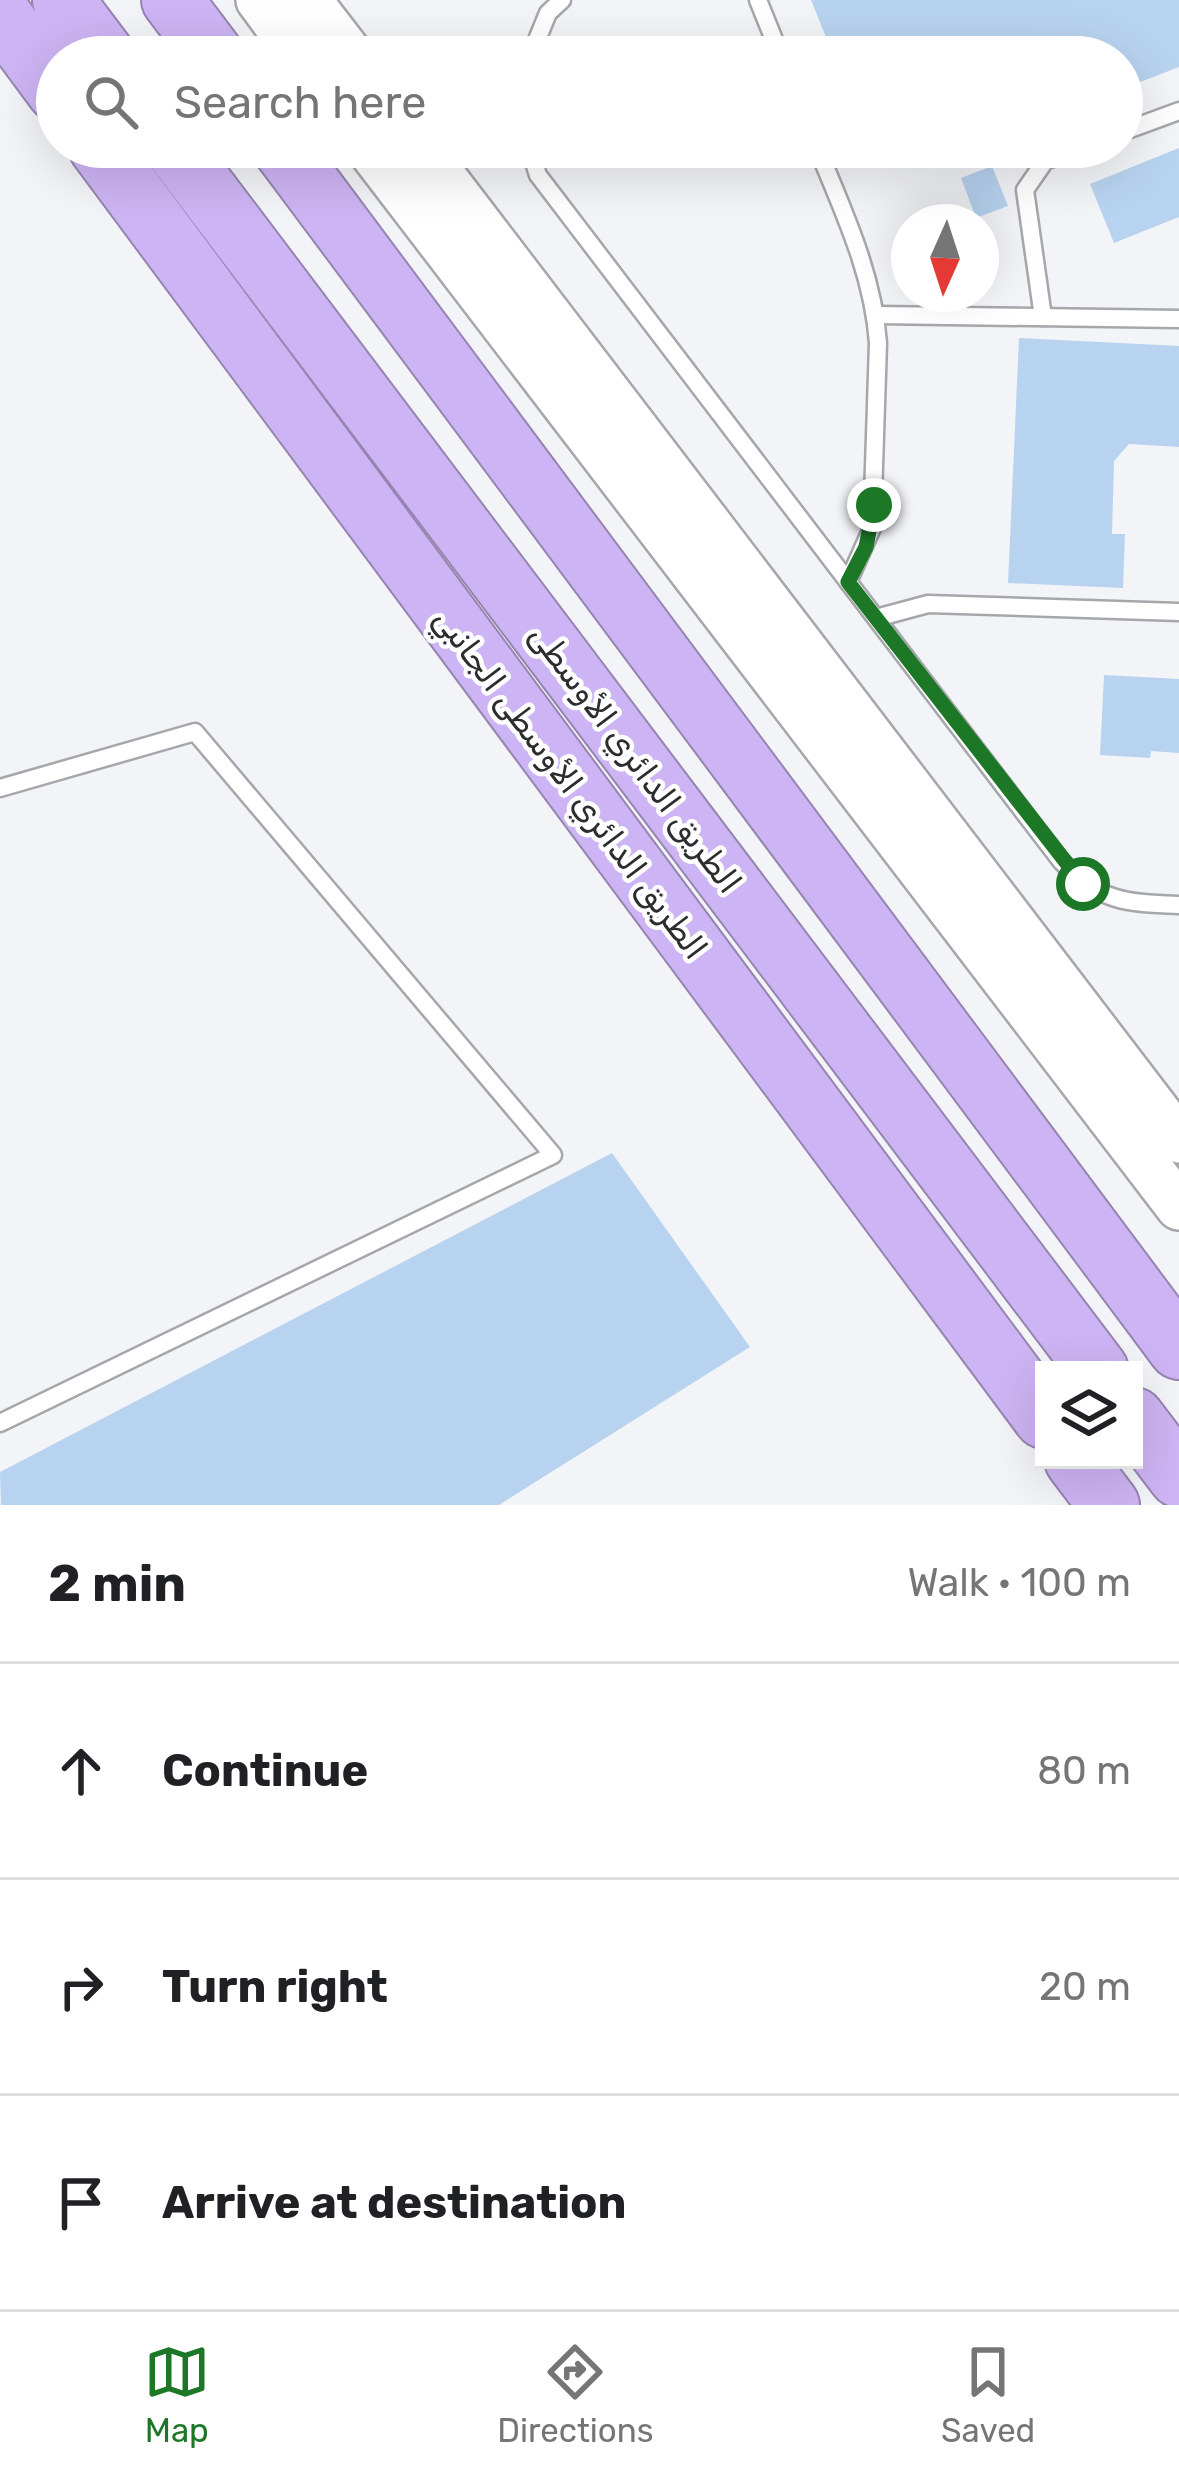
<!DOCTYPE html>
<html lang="en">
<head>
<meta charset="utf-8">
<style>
  :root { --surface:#fff; --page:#f6f6f6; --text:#202124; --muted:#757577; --line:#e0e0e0; --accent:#1c7827 }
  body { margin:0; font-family:Rubik,"Noto Sans Arabic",sans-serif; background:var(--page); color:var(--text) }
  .controls { position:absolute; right:36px; bottom:36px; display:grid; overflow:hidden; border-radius:0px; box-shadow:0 12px 48px #0002 }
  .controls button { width:108px; height:108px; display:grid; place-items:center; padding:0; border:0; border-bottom:3px solid var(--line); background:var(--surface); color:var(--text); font:60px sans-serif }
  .compass { position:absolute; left:891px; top:204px; width:108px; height:108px; border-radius:50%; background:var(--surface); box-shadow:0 12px 48px #0002; rotate:183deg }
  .stop { position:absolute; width:36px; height:36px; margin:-27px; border:9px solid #1c7827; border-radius:50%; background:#fff }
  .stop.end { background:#1c7827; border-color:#fff; box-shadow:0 3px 12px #0008 }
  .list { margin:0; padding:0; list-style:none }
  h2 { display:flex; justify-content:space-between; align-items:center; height:156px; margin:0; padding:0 48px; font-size:51px }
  h2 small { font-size:39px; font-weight:400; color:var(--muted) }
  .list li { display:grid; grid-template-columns:78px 1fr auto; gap:36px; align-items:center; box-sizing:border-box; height:216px; padding:0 48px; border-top:3px solid var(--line) }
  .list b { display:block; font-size:45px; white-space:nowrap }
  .list em { font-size:39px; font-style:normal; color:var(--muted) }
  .icon { flex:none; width:66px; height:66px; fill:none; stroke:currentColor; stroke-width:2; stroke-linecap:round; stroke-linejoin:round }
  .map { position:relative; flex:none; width:1179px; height:1505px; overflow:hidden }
  .search { position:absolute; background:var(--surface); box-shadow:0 12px 48px #0002; left:36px; right:36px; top:36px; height:132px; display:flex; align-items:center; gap:30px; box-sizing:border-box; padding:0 42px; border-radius:66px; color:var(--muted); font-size:45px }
  .sheet { height:804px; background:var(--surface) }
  nav { display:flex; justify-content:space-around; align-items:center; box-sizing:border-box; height:168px; border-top:3px solid var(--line); background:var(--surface); font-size:33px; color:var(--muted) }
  nav a { display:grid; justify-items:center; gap:6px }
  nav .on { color:var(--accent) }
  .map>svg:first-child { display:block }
</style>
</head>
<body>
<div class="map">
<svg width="1179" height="1505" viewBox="0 0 1179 1505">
  <rect width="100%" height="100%" fill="#f3f4f8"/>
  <g fill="#b8d3f0">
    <path d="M811 0H1179V67L1122 89V57H834Z"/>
    <path d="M1179 148V217L1114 243 1090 184Z"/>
    <path d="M992 166 1008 206 976 218 961 178Z"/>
    <path d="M1019 338 1179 346V447L1129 444 1114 461 1112 534H1125L1123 588 1008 583Z"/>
    <path d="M1104 675 1179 679V753L1151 751 1150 758 1100 755Z"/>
    <path d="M612 1153 750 1347 499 1505H1L0 1472Z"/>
  </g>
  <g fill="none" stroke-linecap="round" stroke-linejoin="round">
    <g stroke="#a6a7ab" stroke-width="21">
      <g id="lane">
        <path d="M758 0 781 57"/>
        <path d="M530 57 548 13 562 0"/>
        <path d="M1122 132 1179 111"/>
        <path d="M529 147 538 175 1061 861C1100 902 1125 903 1179 905"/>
        <path d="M817 147C843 211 873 273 878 343L872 528 848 582"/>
        <path d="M876 315 1179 319"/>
        <path d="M1043 317 1025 190 1045 161 1082 147"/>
        <path d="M876 618 928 604 1179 612"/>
        <path d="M0 788 195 732 553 1155 0 1423"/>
      </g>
    </g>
    <g stroke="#a6a7ab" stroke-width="50">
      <g id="secondary">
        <path d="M259 0 301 57"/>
        <path d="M308 0 352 57"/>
        <path d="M368 147 1179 1207"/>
        <path d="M420 147 1179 1140"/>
      </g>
    </g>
    <g stroke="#9585af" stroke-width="64">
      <g id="highway">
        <path d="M63 0 106 57"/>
        <path d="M172 0 215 57"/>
        <path d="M0 14 57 91"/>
        <path d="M99 147 1044 1418"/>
        <path d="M174 147 1098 1370"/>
        <path d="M282 147 1179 1349"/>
        <path d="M1134 1418 1179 1477"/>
        <path d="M1075 1460 1109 1505"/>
      </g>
    </g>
    <use href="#lane" stroke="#fff" stroke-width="16"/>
    <use href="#secondary" stroke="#fff" stroke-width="45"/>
    <use href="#highway" stroke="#cdb4f4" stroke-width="60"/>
  </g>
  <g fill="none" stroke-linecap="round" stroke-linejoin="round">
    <path stroke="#1c7827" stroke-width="15" d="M874 505 866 547 848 582 1083 884"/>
  </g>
  <g text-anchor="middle" stroke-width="9" stroke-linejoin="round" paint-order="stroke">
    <g font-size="33" fill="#2d2d2f" stroke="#fff">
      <text transform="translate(636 758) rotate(53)" y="12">الطريق الدائري الأوسطى</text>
      <text transform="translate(571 783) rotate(53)" y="12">الطريق الدائري الأوسطى الجانبي</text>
    </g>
  </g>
</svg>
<div class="controls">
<button><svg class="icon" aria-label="layers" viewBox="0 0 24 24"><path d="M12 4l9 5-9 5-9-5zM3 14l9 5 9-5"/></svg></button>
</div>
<svg class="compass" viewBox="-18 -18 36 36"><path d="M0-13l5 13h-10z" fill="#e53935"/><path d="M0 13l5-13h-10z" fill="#757577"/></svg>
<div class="stop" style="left:1083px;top:884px"></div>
<div class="stop end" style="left:874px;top:505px"></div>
<div class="search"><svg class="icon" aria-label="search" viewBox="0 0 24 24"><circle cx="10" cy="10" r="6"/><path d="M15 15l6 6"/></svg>Search here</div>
</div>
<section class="sheet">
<h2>2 min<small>Walk · 100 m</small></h2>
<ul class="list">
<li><svg class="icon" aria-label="ahead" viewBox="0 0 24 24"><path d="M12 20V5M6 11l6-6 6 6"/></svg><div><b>Continue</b></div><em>80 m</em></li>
<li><svg class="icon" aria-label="right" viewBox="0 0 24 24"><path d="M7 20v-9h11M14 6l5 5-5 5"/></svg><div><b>Turn right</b></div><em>20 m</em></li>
<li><svg class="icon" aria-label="arrive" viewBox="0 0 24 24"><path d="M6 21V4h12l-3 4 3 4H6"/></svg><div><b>Arrive at destination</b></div></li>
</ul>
</section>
<nav>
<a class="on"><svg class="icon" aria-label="map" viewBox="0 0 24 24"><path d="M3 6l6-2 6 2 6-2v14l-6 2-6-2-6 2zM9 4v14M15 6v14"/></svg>Map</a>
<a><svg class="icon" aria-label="directions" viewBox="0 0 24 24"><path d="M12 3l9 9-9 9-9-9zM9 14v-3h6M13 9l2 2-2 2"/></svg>Directions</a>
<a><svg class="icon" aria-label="saved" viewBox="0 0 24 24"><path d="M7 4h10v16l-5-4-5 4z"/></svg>Saved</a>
</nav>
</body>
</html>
